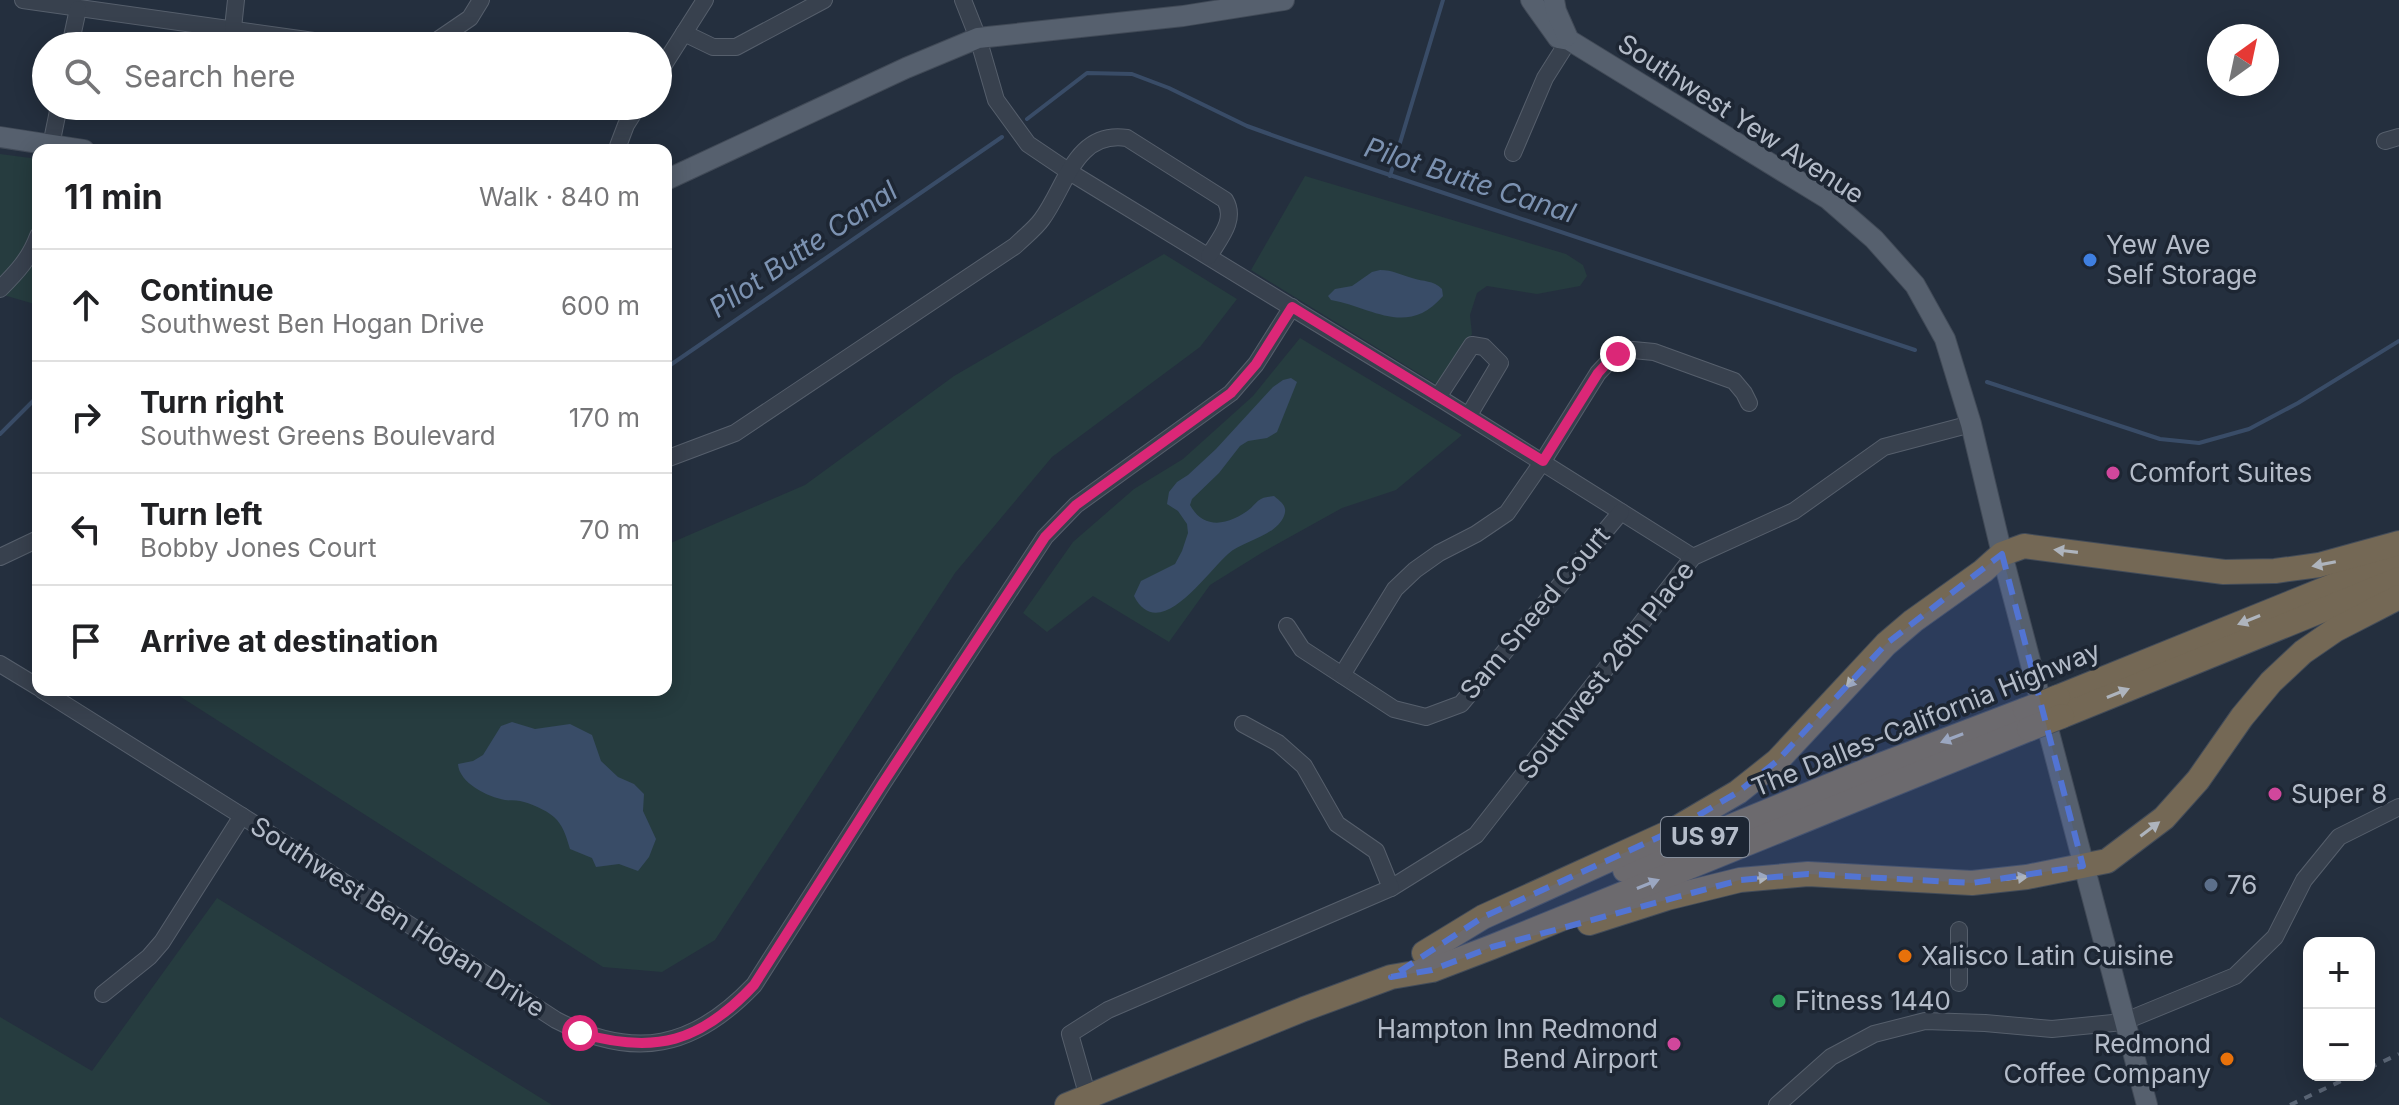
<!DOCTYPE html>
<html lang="en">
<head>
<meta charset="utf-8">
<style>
  :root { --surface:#fff; --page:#f6f6f6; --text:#202124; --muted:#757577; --line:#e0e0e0 }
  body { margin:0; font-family:Inter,sans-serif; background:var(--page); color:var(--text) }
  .controls { position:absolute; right:24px; bottom:24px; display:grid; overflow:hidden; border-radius:16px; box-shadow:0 4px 20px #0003 }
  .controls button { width:72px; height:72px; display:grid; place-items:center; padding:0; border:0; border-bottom:2px solid var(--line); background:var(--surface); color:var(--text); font:40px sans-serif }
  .compass { position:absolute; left:2207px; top:24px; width:72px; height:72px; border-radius:50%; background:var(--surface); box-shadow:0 4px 20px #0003; rotate:33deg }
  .stop { position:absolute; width:24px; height:24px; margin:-18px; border:6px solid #db2777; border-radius:50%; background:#fff }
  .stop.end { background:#db2777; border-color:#fff; box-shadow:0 2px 8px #0008 }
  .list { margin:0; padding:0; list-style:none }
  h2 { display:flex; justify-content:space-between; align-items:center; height:104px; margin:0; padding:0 32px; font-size:34px }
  h2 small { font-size:26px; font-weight:400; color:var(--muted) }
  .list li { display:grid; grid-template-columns:52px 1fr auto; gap:24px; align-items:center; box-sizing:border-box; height:112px; padding:0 32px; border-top:2px solid var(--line) }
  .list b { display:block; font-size:30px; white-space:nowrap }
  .list p { margin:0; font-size:26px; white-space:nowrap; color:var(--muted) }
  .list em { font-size:26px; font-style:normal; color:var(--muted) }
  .icon { flex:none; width:44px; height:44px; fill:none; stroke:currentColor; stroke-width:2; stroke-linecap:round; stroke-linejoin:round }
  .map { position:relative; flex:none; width:2399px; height:1105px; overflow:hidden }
  .search { position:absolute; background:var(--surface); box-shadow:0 4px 20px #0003; left:32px; top:32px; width:640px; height:88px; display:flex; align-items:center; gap:20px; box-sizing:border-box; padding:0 28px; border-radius:44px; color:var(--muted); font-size:30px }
  .panel { position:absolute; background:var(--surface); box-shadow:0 4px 20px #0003; left:32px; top:144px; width:640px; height:552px; border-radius:16px }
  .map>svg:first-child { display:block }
</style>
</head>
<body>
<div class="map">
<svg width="2399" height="1105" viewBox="0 0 2399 1105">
  <rect width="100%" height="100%" fill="#242f3e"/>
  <g fill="#263c3f">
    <path d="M0 154 38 159V305L0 294Z"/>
    <path d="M1305 176 1566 254 1583 265 1587 276 1580 286 1537 294 1487 286 1477 293 1470 315 1472 334 1439 386 1251 270Z"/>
    <path d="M1164 254 1237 299 1200 347 1052 457 955 573 715 940 662 972 603 967 170 690H666V545L805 485 954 376Z"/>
    <path d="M1300 338 1462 435 1396 490 1342 508 1263 552 1210 585 1169 642 1093 596 1047 632 1023 613 1073 542 1134 489 1183 459 1253 396Z"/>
    <path d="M217 898 552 1105H0V1017L92 1071Z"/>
  </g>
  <g fill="#394c67">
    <path d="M1380 270C1393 270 1401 275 1412 278 1424 282 1433 280 1442 289L1443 296C1407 338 1372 307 1331 300L1328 296 1335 289 1352 286 1372 272Z"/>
    <path d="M1291 378 1297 382 1277 432 1267 438 1248 441 1240 446 1219 473 1192 499 1190 505C1204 531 1230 525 1251 508 1254 505 1257 501 1261 499 1265 497 1269 497 1274 496 1281 502 1288 506 1284 516 1275 537 1244 540 1228 554 1207 572 1159 645 1134 596L1141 581 1175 564 1182 551 1188 533 1187 524 1178 511 1167 504 1169 492 1177 482 1188 475 1216 449 1273 387 1283 380Z"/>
    <path d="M512 722 535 729 570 724 592 735 601 761 618 777 634 784 644 794 643 811 656 839 649 857 638 871 619 864 596 867 592 858 570 849C567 839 564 828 557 820 550 812 535 805 524 802 518 800 512 801 505 800 488 797 459 783 458 764L473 761 483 755 501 726Z"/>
  </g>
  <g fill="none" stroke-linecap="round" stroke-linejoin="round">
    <g stroke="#394c67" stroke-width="4">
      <path d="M1027 119 1087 73 1132 74 1169 88 1247 126 1297 144 1915 350"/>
      <path d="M1390 176 1443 0"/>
      <path d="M666 368 1002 137"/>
      <path d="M1987 382 2160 439 2199 443 2249 429 2298 403 2399 341"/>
      <path d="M0 434 38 396"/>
    </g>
    <g stroke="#565f6c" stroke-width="18">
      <g id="minor">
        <path d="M23 0 328 43 367 46"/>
        <path d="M963 0 978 38 996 100 1028 144 1068 171 1438 397 1693 557"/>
        <path d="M233 28 236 0"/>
        <path d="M684 33 713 47H736L824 0"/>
        <path d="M70 46 78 9"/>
        <path d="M429 46 470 18 481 0"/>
        <path d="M658 74 705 0"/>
        <path d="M2385 141 2399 137"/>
        <path d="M618 146 626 125 638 106"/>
        <path d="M50 150 59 106"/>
        <path d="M1513 153 1545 78 1569 40"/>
        <path d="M0 289C17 272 30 258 38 236"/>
        <path d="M1438 397 1472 345 1484 347 1500 363 1469 415"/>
        <path d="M666 459 735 433 1015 246C1024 237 1035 229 1042 219 1066 187 1075 130 1127 138L1225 200C1237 220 1219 239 1209 256"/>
        <path d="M0 557 38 539"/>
        <path d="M1287 626 1302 649 1394 709 1426 717 1461 704 1621 512"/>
        <path d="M0 664 38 687"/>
        <path d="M1342 675 1395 589 1415 570 1439 553 1476 534 1507 513 1543 461 1598 373 1612 358 1624 352 1633 350 1654 352 1734 381 1744 393 1749 403"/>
        <path d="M42 690 242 816 556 1020C635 1061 694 1048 754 985L883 783 1045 537 1076 505 1231 393 1256 364 1292 307"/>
        <path d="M1391 888 1476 835 1693 557 1794 511 1884 447 1971 424"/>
        <path d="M1959 983V930"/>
        <path d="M103 994 149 957 162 942 242 816"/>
        <path d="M1088 1097 1070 1034 1108 1010 1391 888 1376 851 1337 824 1304 766 1278 743 1243 724"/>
        <path d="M1777 1105 1831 1057 1874 1034 1925 1021 1985 1023 2052 1029 2123 1022 2235 976 2275 937 2304 880 2339 837 2399 807"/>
      </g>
    </g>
    <g stroke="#414a57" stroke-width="22">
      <g id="major">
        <path d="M1531 0 1558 38 1569 40 1828 199 1874 239 1915 285 1945 339 1971 424 2002 554 2147 1105"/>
        <path d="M1554 0 1556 11 1567 36"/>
        <path d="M0 137 84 150"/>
        <path d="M666 180 906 68 978 38 1183 16 1284 0"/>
      </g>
    </g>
    <g stroke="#434c59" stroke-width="26">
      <g id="highway">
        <path d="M2058 697 2399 559"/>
        <path d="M2062 716 2399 579"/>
        <path d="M1625 870 1868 770 2025 710"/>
        <path d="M1589 923 1667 898 1740 880 1808 874 1972 883 2027 877 2107 861 2164 818 2198 780 2242 717 2271 682 2303 652 2335 630 2399 597"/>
        <path d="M1424 953 1483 917 1670 832 1738 792 1777 761 1886 644 1913 621 1983 571 2002 554 2024 546 2224 572 2275 571 2319 565 2399 543"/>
        <path d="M1067 1105 1304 1009 1391 977 1432 970 1492 947 2029 729"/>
      </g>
    </g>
    <use href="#minor" stroke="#38414e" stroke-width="16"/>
    <use href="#major" stroke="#56606e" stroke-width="20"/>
    <use href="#highway" stroke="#746855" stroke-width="24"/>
    <g stroke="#5a6575" stroke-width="4" stroke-dasharray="8 8" stroke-linecap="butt">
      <path d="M2369 1068 2399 1054"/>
      <path d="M2290 1105 2354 1075"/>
    </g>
    <g stroke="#434c59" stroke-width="26" stroke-linecap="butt">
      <g id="highway-bridge">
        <path d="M2025 710 2058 697"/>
        <path d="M2029 729 2062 716"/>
      </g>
    </g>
    <use href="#highway-bridge" stroke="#746855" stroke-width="24"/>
  </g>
  <defs><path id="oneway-solid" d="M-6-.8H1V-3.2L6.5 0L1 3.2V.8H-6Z" transform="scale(2)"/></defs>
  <g fill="#aeb4bd">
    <use href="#oneway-solid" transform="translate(2066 551) rotate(-173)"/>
    <use href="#oneway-solid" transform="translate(2324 564) rotate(169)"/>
    <use href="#oneway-solid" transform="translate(2249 620) rotate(158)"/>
    <use href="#oneway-solid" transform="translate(1854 679) rotate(132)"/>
    <use href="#oneway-solid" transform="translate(2118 693) rotate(-22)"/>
    <use href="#oneway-solid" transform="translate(1952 738) rotate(159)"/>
    <use href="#oneway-solid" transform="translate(2150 829) rotate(-37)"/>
    <use href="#oneway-solid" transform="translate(1757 878) rotate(-5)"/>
    <use href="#oneway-solid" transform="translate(2016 878) rotate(-7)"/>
    <use href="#oneway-solid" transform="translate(1648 884) rotate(-22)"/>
  </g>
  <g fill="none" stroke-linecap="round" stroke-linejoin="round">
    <path stroke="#db2777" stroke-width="10" d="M580 1033C655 1055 701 1042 754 985L883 783 1045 537 1076 505 1231 393 1256 364 1292 307 1543 461 1598 373 1608 362 1618 354"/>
  </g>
  <path fill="#5274d3" fill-opacity="0.2" stroke="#5274d3" stroke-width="6" stroke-dasharray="16 10" stroke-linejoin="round" d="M2002 554 2083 866 1972 883 1808 874 1740 880 1492 947 1432 970 1391 977 1483 917 1670 832 1738 792 1777 761 1886 644Z"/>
  <circle fill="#3f7fe0" stroke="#1d2633" stroke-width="3" cx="2090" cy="260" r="8"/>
  <g fill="#d1479c" stroke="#1d2633" stroke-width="3">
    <circle cx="2113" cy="473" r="8"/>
    <circle cx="2275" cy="794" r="8"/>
    <circle cx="1674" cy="1044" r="8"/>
  </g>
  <circle fill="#5c6f8a" stroke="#1d2633" stroke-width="3" cx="2211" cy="885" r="8"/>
  <g fill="#e8710a" stroke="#1d2633" stroke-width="3">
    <circle cx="1905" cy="956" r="8"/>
    <circle cx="2227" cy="1059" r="8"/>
  </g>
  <circle fill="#2e9e5b" stroke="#1d2633" stroke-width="3" cx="1779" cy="1001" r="8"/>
  <g text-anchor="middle" stroke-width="7" stroke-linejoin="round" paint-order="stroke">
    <rect fill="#1d2633" stroke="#878f9c" stroke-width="2" x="1661" y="817" width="88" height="40" rx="6"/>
    <g font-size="24" font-weight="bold" fill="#b4bcc9">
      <text x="1705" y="845">US 97</text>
    </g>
    <g font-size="26" fill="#b4bcc9" stroke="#1d2633">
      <text transform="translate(1741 119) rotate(33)" y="9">Southwest Yew Avenue</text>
      <text transform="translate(1535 613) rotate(-50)" y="9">Sam Sneed Court</text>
      <text transform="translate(1606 670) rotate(-52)" y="9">Southwest 26th Place</text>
      <text transform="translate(1926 719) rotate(-22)" y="9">The Dalles-California Highway</text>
      <text transform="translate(398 917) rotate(33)" y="9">Southwest Ben Hogan Drive</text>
    </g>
    <g font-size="26" fill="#b4bcc9" stroke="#1d2633" text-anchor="start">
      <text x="2106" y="254">Yew Ave<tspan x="2106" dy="30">Self Storage</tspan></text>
      <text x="2129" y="482">Comfort Suites</text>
      <text x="2291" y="803">Super 8</text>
      <text x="2227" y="894">76</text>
      <text x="1921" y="965">Xalisco Latin Cuisine</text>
      <text x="1795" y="1010">Fitness 1440</text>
      <text x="1658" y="1038" text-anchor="end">Hampton Inn Redmond<tspan x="1658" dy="30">Bend Airport</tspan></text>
      <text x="2211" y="1053" text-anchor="end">Redmond<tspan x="2211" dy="30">Coffee Company</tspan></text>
    </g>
    <g font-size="28" font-style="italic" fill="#7c92b1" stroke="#1d2633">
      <text transform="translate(1470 180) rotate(18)" y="10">Pilot Butte Canal</text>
      <text transform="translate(803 249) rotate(-34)" y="10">Pilot Butte Canal</text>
    </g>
  </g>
</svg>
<div class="controls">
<button>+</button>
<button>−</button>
</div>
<svg class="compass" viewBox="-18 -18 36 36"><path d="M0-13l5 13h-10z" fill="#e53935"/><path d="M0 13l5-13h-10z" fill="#757577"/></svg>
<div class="stop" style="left:580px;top:1033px"></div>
<div class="stop end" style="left:1618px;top:354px"></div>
<div class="search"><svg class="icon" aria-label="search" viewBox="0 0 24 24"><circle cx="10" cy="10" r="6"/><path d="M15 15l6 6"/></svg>Search here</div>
<section class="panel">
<h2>11 min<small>Walk · 840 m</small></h2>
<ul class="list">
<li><svg class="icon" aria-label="ahead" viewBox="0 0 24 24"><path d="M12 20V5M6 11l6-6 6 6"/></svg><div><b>Continue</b><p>Southwest Ben Hogan Drive</p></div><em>600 m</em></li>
<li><svg class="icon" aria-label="right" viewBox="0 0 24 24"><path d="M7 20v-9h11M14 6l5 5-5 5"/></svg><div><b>Turn right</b><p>Southwest Greens Boulevard</p></div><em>170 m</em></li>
<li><svg class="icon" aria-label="left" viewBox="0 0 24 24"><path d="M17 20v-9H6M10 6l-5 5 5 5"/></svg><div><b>Turn left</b><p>Bobby Jones Court</p></div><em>70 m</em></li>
<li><svg class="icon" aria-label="arrive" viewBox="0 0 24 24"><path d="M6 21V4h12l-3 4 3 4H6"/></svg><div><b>Arrive at destination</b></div></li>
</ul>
</section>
</div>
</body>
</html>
